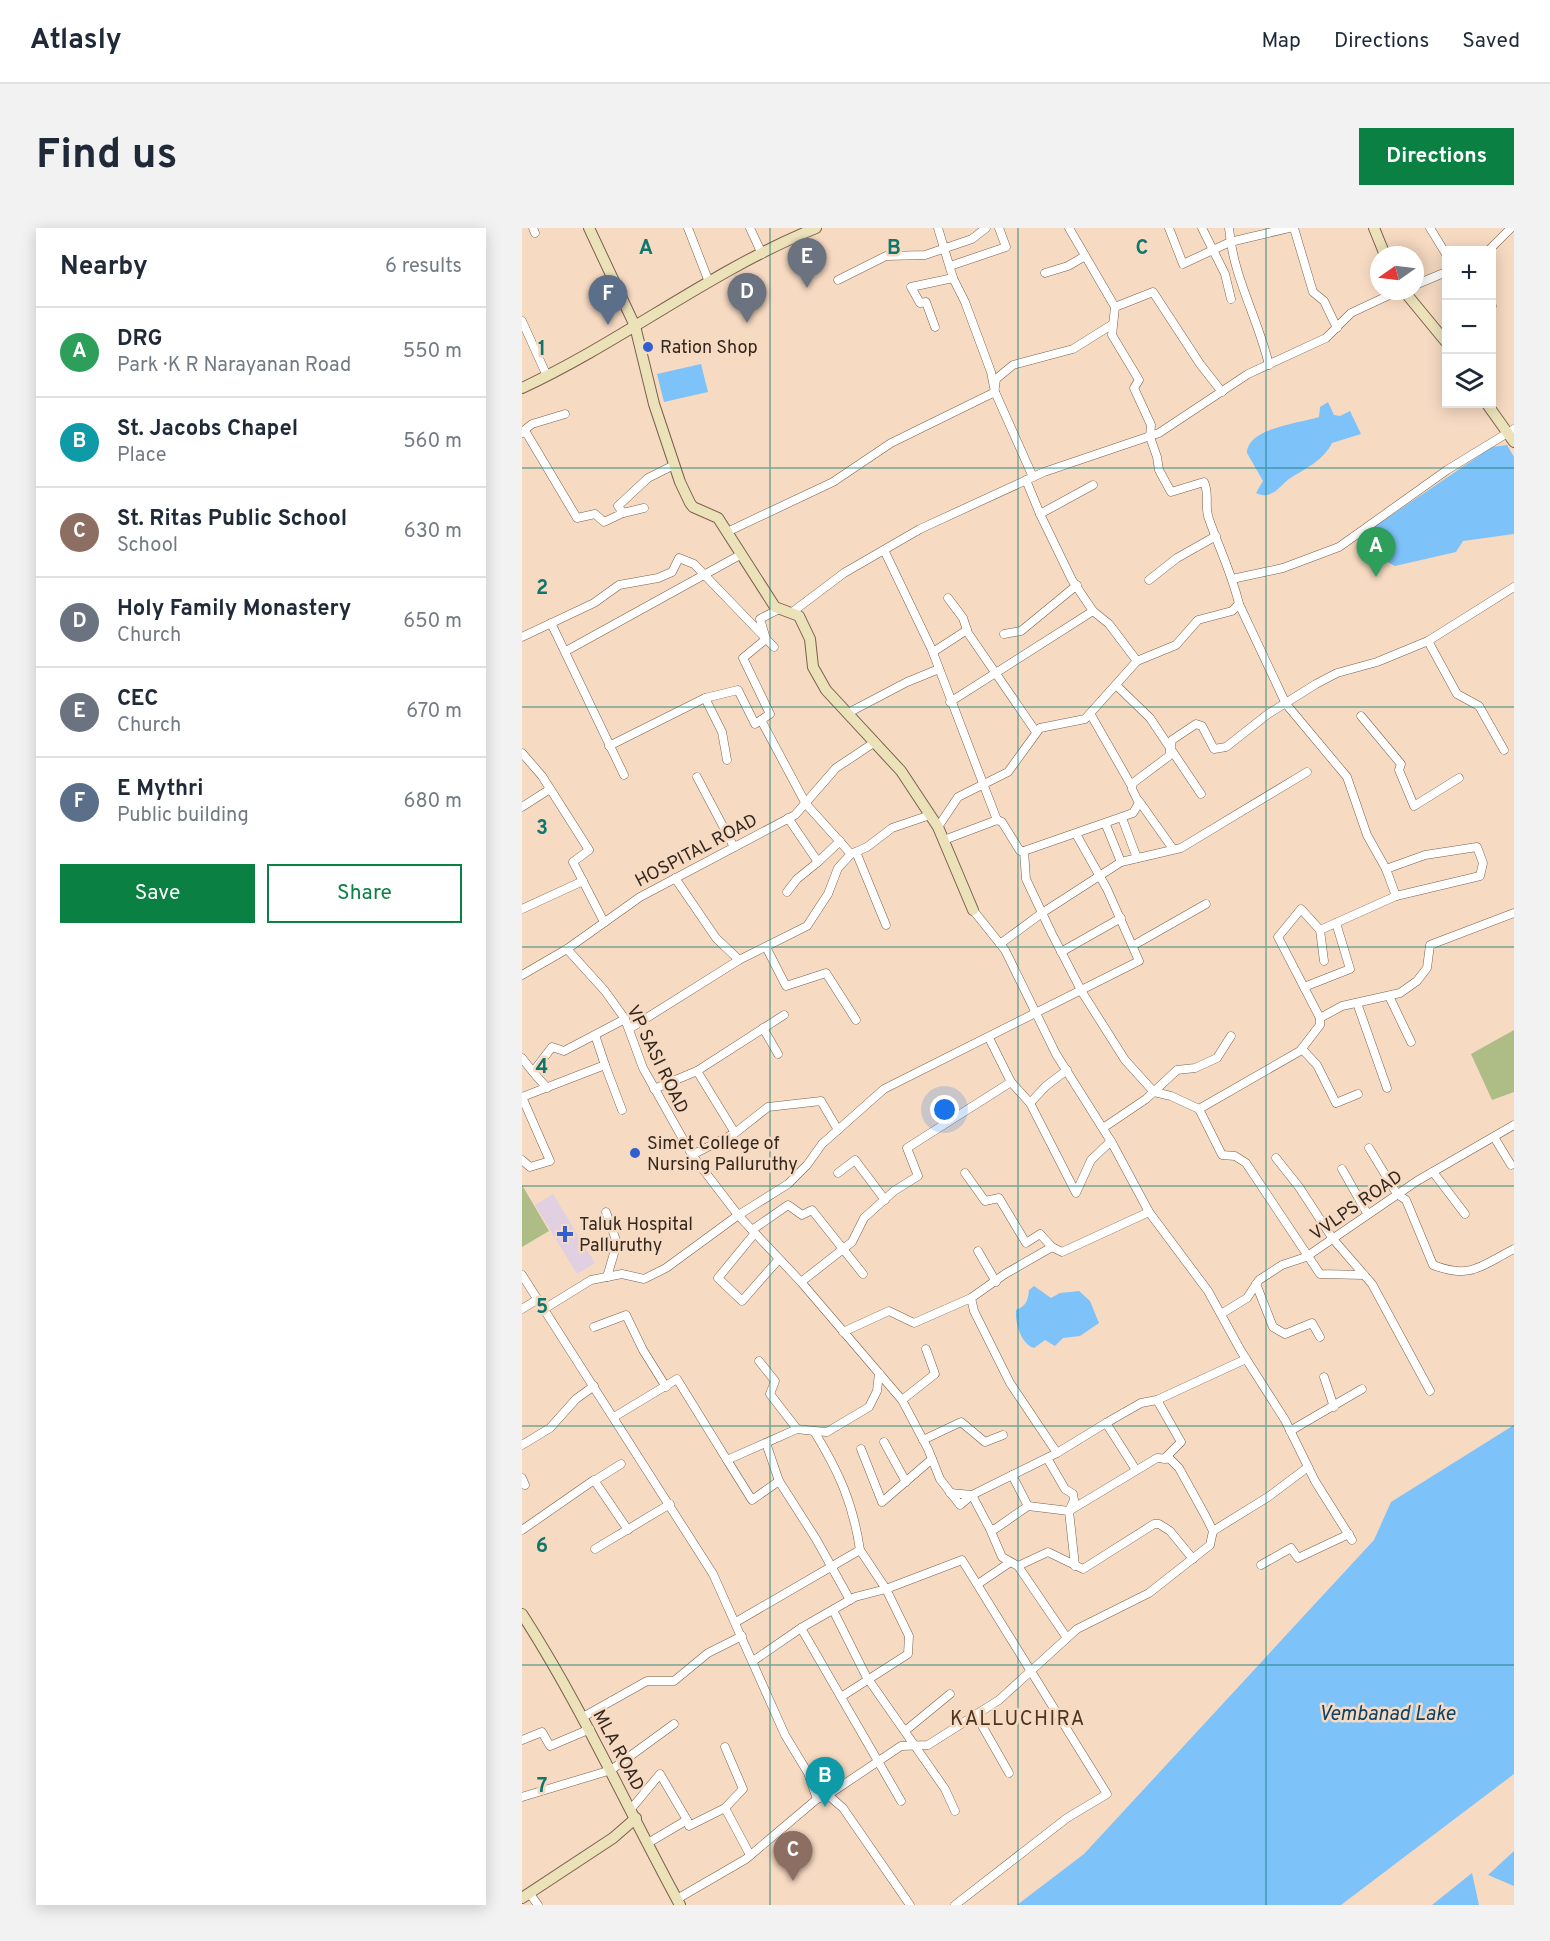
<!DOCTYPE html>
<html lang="en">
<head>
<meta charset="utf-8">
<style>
  :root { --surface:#fff; --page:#f2f2f3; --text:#1f2937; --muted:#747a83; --line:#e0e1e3; --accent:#0b8043 }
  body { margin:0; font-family:Overpass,sans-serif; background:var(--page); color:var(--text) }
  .controls { position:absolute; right:18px; top:18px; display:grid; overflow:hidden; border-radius:0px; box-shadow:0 3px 15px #0003 }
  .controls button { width:54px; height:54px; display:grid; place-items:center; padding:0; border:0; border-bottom:2px solid var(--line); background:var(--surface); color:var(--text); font:30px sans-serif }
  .compass { position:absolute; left:848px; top:18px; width:54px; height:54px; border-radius:50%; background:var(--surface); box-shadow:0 3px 15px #0003; rotate:256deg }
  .you { position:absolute; left:423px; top:882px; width:21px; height:21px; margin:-15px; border:4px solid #fff; border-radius:50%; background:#1a73e8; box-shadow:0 0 0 9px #1a73e833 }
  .badge { display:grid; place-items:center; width:39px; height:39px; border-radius:50%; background:var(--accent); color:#fff; font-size:20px; font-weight:700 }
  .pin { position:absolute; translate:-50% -50px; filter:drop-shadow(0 2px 3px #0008) }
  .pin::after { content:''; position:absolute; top:32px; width:21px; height:18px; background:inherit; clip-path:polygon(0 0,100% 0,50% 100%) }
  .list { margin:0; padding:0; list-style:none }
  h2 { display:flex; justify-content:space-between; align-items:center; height:78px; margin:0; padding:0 24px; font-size:26px }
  h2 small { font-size:20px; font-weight:400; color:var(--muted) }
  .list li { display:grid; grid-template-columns:39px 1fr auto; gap:18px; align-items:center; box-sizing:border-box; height:90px; padding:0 24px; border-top:2px solid var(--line) }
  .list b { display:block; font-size:22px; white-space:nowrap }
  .list p { margin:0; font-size:20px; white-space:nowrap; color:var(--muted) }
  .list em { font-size:20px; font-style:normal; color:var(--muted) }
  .actions { display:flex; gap:12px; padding:18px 24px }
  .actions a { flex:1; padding:14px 0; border:2px solid var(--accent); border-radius:0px; text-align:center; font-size:21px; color:var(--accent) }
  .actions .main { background:var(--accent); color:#fff }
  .icon { flex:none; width:33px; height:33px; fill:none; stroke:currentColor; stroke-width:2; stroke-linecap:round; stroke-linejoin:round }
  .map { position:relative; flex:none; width:992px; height:1677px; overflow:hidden; border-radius:0px }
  header { display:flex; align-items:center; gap:36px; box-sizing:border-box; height:84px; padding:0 30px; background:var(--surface); border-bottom:2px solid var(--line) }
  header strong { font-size:28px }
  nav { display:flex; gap:33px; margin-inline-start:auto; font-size:21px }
  .intro { display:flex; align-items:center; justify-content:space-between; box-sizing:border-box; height:144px; padding:0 36px }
  h1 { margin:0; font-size:42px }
  .button { padding:15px 27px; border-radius:0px; background:var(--accent); color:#fff; font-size:21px; font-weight:700 }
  main { display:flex; gap:36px; padding:0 36px }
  aside { flex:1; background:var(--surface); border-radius:0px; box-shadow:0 3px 15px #0003 }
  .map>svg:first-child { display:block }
</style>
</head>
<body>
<header>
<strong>Atlasly</strong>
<nav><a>Map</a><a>Directions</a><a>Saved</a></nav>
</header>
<div class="intro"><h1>Find us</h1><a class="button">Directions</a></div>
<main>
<aside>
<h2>Nearby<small>6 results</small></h2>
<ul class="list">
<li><span class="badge" style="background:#2e9e5b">A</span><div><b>DRG</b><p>Park · K R Narayanan Road</p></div><em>550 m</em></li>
<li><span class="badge" style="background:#0f9aa8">B</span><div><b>St. Jacobs Chapel</b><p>Place</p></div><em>560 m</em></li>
<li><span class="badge" style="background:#8d6e63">C</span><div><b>St. Ritas Public School</b><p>School</p></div><em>630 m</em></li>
<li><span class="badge" style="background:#6b7280">D</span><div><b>Holy Family Monastery</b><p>Church</p></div><em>650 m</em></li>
<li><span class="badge" style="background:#6b7280">E</span><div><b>CEC</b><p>Church</p></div><em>670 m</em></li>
<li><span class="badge" style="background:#5c6f8a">F</span><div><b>E Mythri</b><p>Public building</p></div><em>680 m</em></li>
</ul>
<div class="actions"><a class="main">Save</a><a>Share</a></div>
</aside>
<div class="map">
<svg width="992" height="1677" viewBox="0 0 992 1677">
  <rect width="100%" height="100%" fill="#f7dac2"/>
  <path fill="#e1d0e1" d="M31 966 73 1035 55 1046 13 977Z"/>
  <g fill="#aebc85">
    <path d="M992 802V864L970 872 949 826Z"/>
    <path d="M0 957 27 1003 0 1019Z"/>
  </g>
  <g fill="#7ec2fa">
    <path d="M179 136 186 164 142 174 135 146Z"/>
    <path d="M806 174 812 187 818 188 828 183 839 206 810 215C801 233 784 240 767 251 760 256 754 266 744 267 741 268 737 266 734 265L741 253 725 225C725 200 779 195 797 189L798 179Z"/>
    <path d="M985 217 992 229V306L941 313 934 324 873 338 860 331 849 301 970 219Z"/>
    <path d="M512 1058 529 1070 538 1065 557 1063 568 1073 577 1095 558 1108 541 1110 533 1118 523 1112 512 1120C499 1116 493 1095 494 1082 504 1078 506 1073 507 1062Z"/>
    <path d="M992 1197V1546L819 1677H495L562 1626 852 1312 869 1274Z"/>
    <path d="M992 1623V1658L966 1647Z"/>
    <path d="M950 1645 957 1677H910Z"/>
  </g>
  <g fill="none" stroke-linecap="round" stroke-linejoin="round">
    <g stroke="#7a614c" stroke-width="9">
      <g id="street">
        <path d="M11 0 13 5"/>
        <path d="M166 0 187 54"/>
        <path d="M228 0 240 26"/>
        <path d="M416 0 431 50 443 74 469 144 473 164 511 249"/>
        <path d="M547 0 593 79"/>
        <path d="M647 0 661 36 708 14 767 0"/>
        <path d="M680 0 703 46 709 71"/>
        <path d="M707 0C711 49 736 90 747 137"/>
        <path d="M772 0 791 64 802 73 815 100"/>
        <path d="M908 0 924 26"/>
        <path d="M967 22 989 0"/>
        <path d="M428 38 484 19 477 0"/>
        <path d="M523 45 546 38 563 28"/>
        <path d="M316 52 364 28 403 27 450 11 464 0"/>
        <path d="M893 57 924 44"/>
        <path d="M969 78H970"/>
        <path d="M0 93 25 148"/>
        <path d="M413 99 404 74 398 75 389 59 431 50"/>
        <path d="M473 159 474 151 491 137 551 121 591 96"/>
        <path d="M0 204 10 196 43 186"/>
        <path d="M0 205 5 206 55 290 73 286 82 294 101 285 96 278 126 250 152 237"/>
        <path d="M504 252 518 286"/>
        <path d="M101 285 122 280"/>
        <path d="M205 304 311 254 369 215 473 164"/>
        <path d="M362 322 410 422 475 592"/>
        <path d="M710 351 761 340 817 319 925 242 992 201"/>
        <path d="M627 352 655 330 694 308"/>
        <path d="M426 370 441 390 446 405 514 504"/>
        <path d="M717 376 764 476 825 549 845 607 864 641 874 668"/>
        <path d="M571 383 550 352 518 286 571 257"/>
        <path d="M269 385 322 345 398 301 522 244 637 205 726 146 804 110 829 85 876 63"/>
        <path d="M29 395 102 547"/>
        <path d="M482 406 499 403 555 357"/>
        <path d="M0 409 72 375 97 357 136 350 150 344 157 330 172 336 252 419"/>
        <path d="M906 413 935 466 957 478 982 522"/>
        <path d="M44 423 218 327"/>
        <path d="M411 424 445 402"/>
        <path d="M594 457 628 490 679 566"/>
        <path d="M183 470 200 504 205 532"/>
        <path d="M428 474 571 383 587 396 615 433"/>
        <path d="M326 485 385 454 417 441"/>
        <path d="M569 487 609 557"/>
        <path d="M839 488 879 536 877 542 892 578 937 550"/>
        <path d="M239 492 284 576 329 626"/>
        <path d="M87 518 183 470 216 462 233 496 248 486 221 430 244 411 238 391 257 381"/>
        <path d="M0 525 20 548 67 622 51 634 82 694"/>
        <path d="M175 549 212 619"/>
        <path d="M617 573 651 621"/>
        <path d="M0 579 28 561"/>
        <path d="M266 590 296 634 318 613"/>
        <path d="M600 590 615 630"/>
        <path d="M416 599 436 569 486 544 518 500 563 491 615 433 654 417 676 392 710 383 717 376C710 346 697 320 687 291 682 279 688 266 682 254L649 264 637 242 635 229 628 209 629 197 612 160 617 152 590 107 593 79 631 64 678 136 700 164"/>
        <path d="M422 612 475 592 480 594 498 623H502L611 585 617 575 610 561 611 555 647 528 650 512 674 496 680 498 692 521 704 519 746 486 794 456 815 445 855 434 906 413 992 359"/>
        <path d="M502 623 504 651 530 706 560 764 603 832 632 864 649 868 677 881 700 927 713 928 724 935 798 1046 842 1047"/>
        <path d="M334 624 364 697"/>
        <path d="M599 634 659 620 785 544"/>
        <path d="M153 650 194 710 217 732"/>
        <path d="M265 664 275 651 296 634"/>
        <path d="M0 681 61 653"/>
        <path d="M451 682 483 722 534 826 590 915 627 984 686 1063 719 1123 763 1192 793 1253 830 1312"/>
        <path d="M798 702 874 668 958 648 961 635 955 619 903 627 864 641"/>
        <path d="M478 716 520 685 599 634 584 597"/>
        <path d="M612 717 684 676"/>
        <path d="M244 719 264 758 304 745 334 792"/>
        <path d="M45 721 83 763 103 791 121 840 170 927 216 987 279 1054 380 1172 406 1221 418 1251 438 1277 450 1267 535 1225 584 1195"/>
        <path d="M539 724 599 690"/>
        <path d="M0 747 45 721 118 669 273 587 314 540 353 514"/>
        <path d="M782 759 828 741 814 695"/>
        <path d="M867 768 889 814"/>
        <path d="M835 775 865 860"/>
        <path d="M798 790 820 778 878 765 895 753 905 740 908 717 992 685"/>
        <path d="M241 800 256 826"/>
        <path d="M107 801 217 732 285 698 306 666 316 640 329 626 345 619 370 600 408 587"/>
        <path d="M73 807 83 837"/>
        <path d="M780 821 795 837 814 875 836 866"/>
        <path d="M0 830 11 844"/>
        <path d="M175 843 262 787"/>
        <path d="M489 854 508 875 524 858 545 842"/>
        <path d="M25 860 11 844 30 819 42 823 103 791"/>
        <path d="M132 861 175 843 213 905"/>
        <path d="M0 869 83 837 100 882"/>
        <path d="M0 869 28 933 8 939 0 932"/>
        <path d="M508 875 554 965 569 932 589 913"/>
        <path d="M677 881 778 823 798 797V790L756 709 779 681 798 702 802 733"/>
        <path d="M581 900 624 871 655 842 673 840 695 830 709 808"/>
        <path d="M972 909 989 937"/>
        <path d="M847 920 875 966 884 972 911 1037C949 1052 960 1037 992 1021"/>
        <path d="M170 927 213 905 246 879 299 873 316 902"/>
        <path d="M754 930 777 959 811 1011 850 1056 908 1163"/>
        <path d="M820 941 845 985"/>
        <path d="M911 944 943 986"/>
        <path d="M316 945 333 932 363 972"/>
        <path d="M443 945 463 973 477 970 504 1015 518 1006 530 1019"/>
        <path d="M84 984 95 1015 85 1049"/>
        <path d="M230 1002 266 977 280 987 290 982 341 1046"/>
        <path d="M233 1005 196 1050 220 1073 257 1031"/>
        <path d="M456 1023 474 1054"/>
        <path d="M0 1047 191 1346 263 1507 286 1545 295 1571"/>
        <path d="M279 1054 330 1014 342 990 372 963 396 948 385 920 489 854 467 810"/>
        <path d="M734 1056 751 1099 763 1106 790 1095 798 1109"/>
        <path d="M0 1081 16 1071"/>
        <path d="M22 1081 69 1052 100 1046 122 1051 144 1040 215 988 266 956 285 937 300 916 362 861 617 733 585 661 554 606"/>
        <path d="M699 1086 725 1070 737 1052 760 1037 784 1029 895 953 992 897"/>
        <path d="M72 1099 104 1087 121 1122 144 1159"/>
        <path d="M321 1104 367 1083 392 1095 449 1070"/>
        <path d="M237 1133 253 1153 248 1166 275 1201"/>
        <path d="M802 1149 812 1179"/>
        <path d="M380 1172 413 1146 404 1121"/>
        <path d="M635 1172 659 1214 642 1231"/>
        <path d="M92 1189 155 1151 205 1232 275 1201 292 1203C317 1244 331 1275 338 1322"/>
        <path d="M292 1203 305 1204 347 1179 355 1163 357 1145"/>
        <path d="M768 1203 840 1161"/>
        <path d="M401 1212 439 1194 463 1214 481 1207"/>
        <path d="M362 1214 384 1254"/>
        <path d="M244 1215 257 1253"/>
        <path d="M0 1217 28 1200 54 1171 72 1158"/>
        <path d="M339 1221 360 1274 410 1231"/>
        <path d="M535 1225 488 1155 452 1083 449 1070 483 1046 530 1019 540 1024 627 984"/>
        <path d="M525 1230 543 1261 551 1266 552 1272 547 1283 553 1338"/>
        <path d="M205 1232 230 1272 257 1253 294 1311 328 1372"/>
        <path d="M614 1242 584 1195 619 1175 635 1172 724 1131"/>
        <path d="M490 1247 506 1278"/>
        <path d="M0 1250 3 1257"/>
        <path d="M72 1253 99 1236"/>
        <path d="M468 1301 480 1329 496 1338 526 1324 561 1341 632 1296H637L648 1303 671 1331"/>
        <path d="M0 1302 72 1252 106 1302"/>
        <path d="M691 1303 746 1269 786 1239"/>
        <path d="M73 1321 148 1276"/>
        <path d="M739 1337 769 1320 776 1330 827 1306"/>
        <path d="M496 1338 545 1410"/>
        <path d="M456 1356 487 1335"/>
        <path d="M311 1382 344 1448 423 1561 433 1583"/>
        <path d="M214 1394 338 1322 364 1361 387 1408 386 1426 319 1469"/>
        <path d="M279 1400 379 1573"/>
        <path d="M231 1433 279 1400 333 1369 364 1361 440 1332 585 1566 545 1590 433 1677"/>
        <path d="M454 1487 487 1545"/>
        <path d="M61 1489 125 1453H152L186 1425 220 1408"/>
        <path d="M383 1503 428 1466"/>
        <path d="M0 1512 20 1504 28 1518 68 1501"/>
        <path d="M203 1519 221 1561 203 1580"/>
        <path d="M306 1567 379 1518 406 1517 477 1472 555 1401 627 1365 688 1317 691 1303 684 1289 657 1240 648 1231 635 1230 547 1283 506 1278 473 1301H468L450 1267 428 1265"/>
        <path d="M0 1569 89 1542 152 1496"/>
        <path d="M109 1581 138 1546 165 1592"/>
        <path d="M126 1615 165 1592 167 1598 203 1580 228 1627"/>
        <path d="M8 1666 16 1677"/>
        <path d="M155 1671 224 1631 295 1571 306 1567 321 1580 388 1677"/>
      </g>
    </g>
    <g stroke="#7a614c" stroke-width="12">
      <g id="secondary">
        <path d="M67 0 113 98 132 176 158 254 168 275 171 279 196 290 253 379 277 388 288 411 291 439 304 462 379 543 416 599 451 682"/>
        <path d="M852 0 863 27"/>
        <path d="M882 63 924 114"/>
        <path d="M0 160C101 113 190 42 294 0"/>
        <path d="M965 176 992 214"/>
        <path d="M0 1386C60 1479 105 1580 158 1677"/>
        <path d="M0 1670 91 1610 114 1590"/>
      </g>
    </g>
    <use href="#street" stroke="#fff" stroke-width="8"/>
    <use href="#secondary" stroke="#ece2ba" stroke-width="10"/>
  </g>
  <path fill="none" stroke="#0f766e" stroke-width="1.5" stroke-opacity="0.55" d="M248 0V1677M496 0V1677M744 0V1677M0 240H992M0 479H992M0 719H992M0 958H992M0 1198H992M0 1437H992"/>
  <g fill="#3060cf" stroke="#f7dac2" stroke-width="2">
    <circle cx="126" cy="119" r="6"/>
    <circle cx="113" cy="925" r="6"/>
    <path d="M40 997h6v6h6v6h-6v6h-6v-6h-6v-6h6z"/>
  </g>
  <g text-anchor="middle" stroke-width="5" stroke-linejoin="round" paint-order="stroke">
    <g font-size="18" fill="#33281f" stroke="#f7dac2" text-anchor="start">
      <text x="138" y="125">Ration Shop</text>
      <text x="125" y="921">Simet College of<tspan x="125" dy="21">Nursing Palluruthy</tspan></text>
      <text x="57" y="1002">Taluk Hospital<tspan x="57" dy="21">Palluruthy</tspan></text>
    </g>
    <g font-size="18" fill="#33281f" stroke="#f7dac2">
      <text transform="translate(174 622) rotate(-28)" y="6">HOSPITAL ROAD</text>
      <text transform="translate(136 831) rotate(64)" y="6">VP SASI ROAD</text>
      <text transform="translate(834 977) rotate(-35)" y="6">VVLPS ROAD</text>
      <text transform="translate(97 1522) rotate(62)" y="6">MLA ROAD</text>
    </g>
    <g font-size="20" font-style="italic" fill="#0e4266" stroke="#f7dac2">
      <text x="865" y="1492">Vembanad Lake</text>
    </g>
    <g font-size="20" letter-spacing="1.5" fill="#4b3521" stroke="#f7dac2">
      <text x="496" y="1497">KALLUCHIRA</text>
    </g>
  </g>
  <g font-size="20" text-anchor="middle" font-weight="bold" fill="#0f766e" stroke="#f7dac2" stroke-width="5" stroke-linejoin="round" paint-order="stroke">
    <text x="124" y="26">A</text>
    <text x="372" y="26">B</text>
    <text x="620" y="26">C</text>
    <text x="20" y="127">1</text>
    <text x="20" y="366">2</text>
    <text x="20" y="606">3</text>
    <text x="20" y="845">4</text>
    <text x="20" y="1085">5</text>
    <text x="20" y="1324">6</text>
    <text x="20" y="1564">7</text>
  </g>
</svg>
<div class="controls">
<button>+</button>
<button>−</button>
<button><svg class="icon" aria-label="layers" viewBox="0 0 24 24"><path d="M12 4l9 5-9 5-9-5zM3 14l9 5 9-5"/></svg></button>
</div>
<svg class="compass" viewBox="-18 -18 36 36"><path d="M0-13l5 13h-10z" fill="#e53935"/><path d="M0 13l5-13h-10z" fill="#747a83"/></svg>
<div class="you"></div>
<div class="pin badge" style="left:854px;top:349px;background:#2e9e5b">A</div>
<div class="pin badge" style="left:303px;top:1579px;background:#0f9aa8">B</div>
<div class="pin badge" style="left:271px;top:1653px;background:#8d6e63">C</div>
<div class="pin badge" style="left:225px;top:95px;background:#6b7280">D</div>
<div class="pin badge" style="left:285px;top:60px;background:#6b7280">E</div>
<div class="pin badge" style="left:86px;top:97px;background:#5c6f8a">F</div>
</div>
</main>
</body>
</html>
